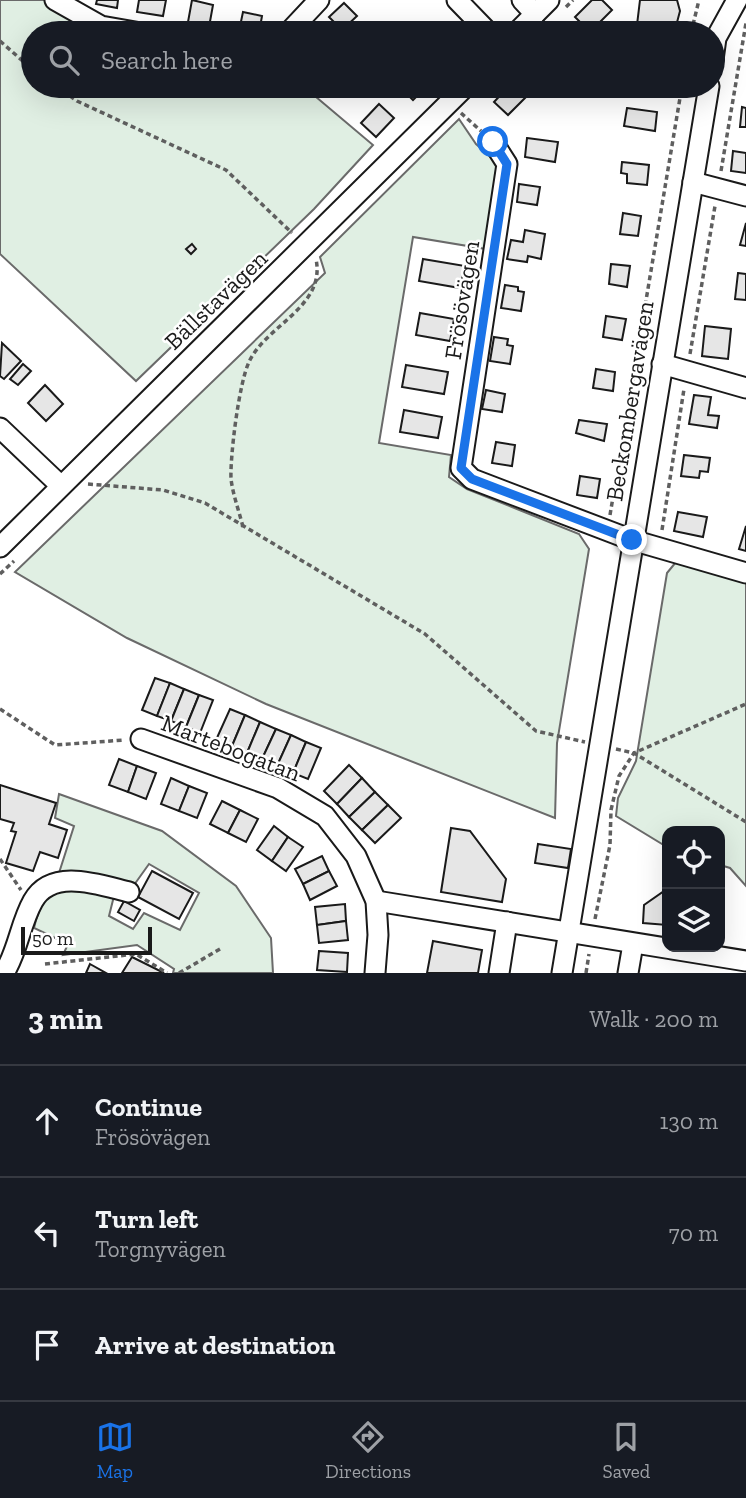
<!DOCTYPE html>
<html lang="en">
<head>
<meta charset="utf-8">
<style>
  :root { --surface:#171b24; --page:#242831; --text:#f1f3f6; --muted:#9ea1a6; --line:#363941; --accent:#1a73e8 }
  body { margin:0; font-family:"Zilla Slab",serif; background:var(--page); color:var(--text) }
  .controls { position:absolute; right:21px; bottom:21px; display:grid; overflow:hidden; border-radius:14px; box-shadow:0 7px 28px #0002 }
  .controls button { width:63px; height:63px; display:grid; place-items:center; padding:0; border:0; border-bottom:2px solid var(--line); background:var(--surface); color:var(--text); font:35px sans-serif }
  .scale { position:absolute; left:21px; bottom:18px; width:131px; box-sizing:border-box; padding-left:7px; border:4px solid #1a1a1a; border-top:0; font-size:19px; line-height:24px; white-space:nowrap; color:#1a1a1a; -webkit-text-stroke:5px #fff; paint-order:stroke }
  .stop { position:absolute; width:21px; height:21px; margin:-16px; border:5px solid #1a73e8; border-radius:50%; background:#fff }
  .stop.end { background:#1a73e8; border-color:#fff; box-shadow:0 2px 7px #0008 }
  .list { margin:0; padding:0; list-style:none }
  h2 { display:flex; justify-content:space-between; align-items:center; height:91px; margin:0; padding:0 28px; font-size:30px }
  h2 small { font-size:23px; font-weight:400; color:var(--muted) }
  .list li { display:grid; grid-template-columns:46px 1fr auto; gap:21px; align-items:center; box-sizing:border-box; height:112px; padding:0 28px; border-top:2px solid var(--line) }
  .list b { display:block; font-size:26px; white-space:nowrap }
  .list p { margin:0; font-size:23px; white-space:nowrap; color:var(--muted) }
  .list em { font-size:23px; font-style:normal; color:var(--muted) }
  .icon { flex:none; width:38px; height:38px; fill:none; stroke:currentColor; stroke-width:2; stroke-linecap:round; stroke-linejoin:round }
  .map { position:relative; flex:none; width:746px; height:973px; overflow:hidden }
  .search { position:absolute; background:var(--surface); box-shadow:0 7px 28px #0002; left:21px; right:21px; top:21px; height:77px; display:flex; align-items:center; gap:18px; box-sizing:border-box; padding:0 24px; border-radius:38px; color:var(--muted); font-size:26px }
  .sheet { height:427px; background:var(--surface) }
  nav { display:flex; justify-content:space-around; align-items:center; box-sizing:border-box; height:98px; border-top:2px solid var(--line); background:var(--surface); font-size:19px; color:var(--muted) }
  nav a { display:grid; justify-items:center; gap:4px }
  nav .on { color:var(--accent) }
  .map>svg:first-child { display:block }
</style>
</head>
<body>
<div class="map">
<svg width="746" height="973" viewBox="0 0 746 973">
  <rect width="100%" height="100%" fill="#fff"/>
  <g fill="#e0efe3" stroke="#6a6a6a" stroke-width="2">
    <path d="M0 0H44L75 23 112 33H33V86H303L373 145 314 209 136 381 0 254Z"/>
    <path d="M459 119 476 144 499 164 486 249 413 237 379 443 451 455 449 477 467 489 579 534 589 549 557 743 555 818 266 704 127 638 15 572 325 273 320 257Z"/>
    <path d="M676 562 746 582V886L730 868 720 865V831H667V847L616 816 618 798 636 761 667 573Z"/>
    <path d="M59 794 162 831 236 886 271 938 273 973H173L174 969 137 945 63 955 68 944 34 928C46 875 70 888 114 896L109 916 133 929 144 913 180 930 199 893 149 864 134 885 59 873 74 826 55 818Z"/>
  </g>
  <g fill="#e6e6e6" stroke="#1a1a1a" stroke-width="2">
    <path d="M97 0H118L117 8 96 4Z"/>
    <path d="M139 0H166L163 16 137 12Z"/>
    <path d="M192 0 213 5 209 27 188 22Z"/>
    <path d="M592 0H602L612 10 590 32 575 17Z"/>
    <path d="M640 0H677L680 11 675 30 637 25Z"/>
    <path d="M344 3 357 16 342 30 329 17Z"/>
    <path d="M243 12 262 16 259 33 239 31Z"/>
    <path d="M455 26 463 33H448Z"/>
    <path d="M399 86H427L413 100Z"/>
    <path d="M509 86H516L527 96 508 115 494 102Z"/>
    <path d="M379 104 394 118 376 137 361 123Z"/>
    <path d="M742 107 746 108V127H740Z"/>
    <path d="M627 108 657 112 655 131 624 126Z"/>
    <path d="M527 138 558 142 555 162 525 157Z"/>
    <path d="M733 151 746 153V173L731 171Z"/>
    <path d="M622 162 649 165 647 185 627 183V174L621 173Z"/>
    <path d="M519 184 540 187 537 205 517 202Z"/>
    <path d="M623 213 641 216 638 236 620 234Z"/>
    <path d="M746 223V246L740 245Z"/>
    <path d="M525 230 545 234 541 259 528 256 527 262 507 259 511 240 523 242Z"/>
    <path d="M192 244 196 249 191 254 186 249Z"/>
    <path d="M423 259 465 266 460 288 419 281Z"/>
    <path d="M611 264 630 266 627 287 609 284Z"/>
    <path d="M738 273 746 274V300L735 299Z"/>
    <path d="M505 285 518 287V291L524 292 521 311 501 308Z"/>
    <path d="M420 313 454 319 450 341 416 335Z"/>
    <path d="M606 316 626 319 622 340 603 337Z"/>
    <path d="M705 326 731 329 728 359 702 356Z"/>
    <path d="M494 337 508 339 507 345 513 346 510 364 490 361Z"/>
    <path d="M2 343 21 361 4 379 0 376Z"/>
    <path d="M23 364 31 371 18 385 10 379Z"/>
    <path d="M406 365 448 372 444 394 402 387Z"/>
    <path d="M596 369 615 372 613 391 593 388Z"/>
    <path d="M45 385 63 404 46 421 28 403Z"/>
    <path d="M486 390 505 394 502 412 482 409Z"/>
    <path d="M694 395 711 397 708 415 719 416 717 428 689 424Z"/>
    <path d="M404 410 442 417 438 438 400 432Z"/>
    <path d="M579 420 607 424 604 441 576 433Z"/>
    <path d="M496 442 515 445 512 466 492 463Z"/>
    <path d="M684 455 710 458 708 472 700 471 699 478 681 476Z"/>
    <path d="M580 476 600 479 597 498 577 495Z"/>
    <path d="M678 512 707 517 703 537 674 531Z"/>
    <path d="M746 526V551L739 549Z"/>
    <path d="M155 678 170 683 157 716 142 710Z"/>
    <path d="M170 683 184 689 171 721 157 716Z"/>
    <path d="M184 689 199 695 186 727 171 721Z"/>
    <path d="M199 695 213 700 200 733 186 727Z"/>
    <path d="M230 709 245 715 232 746 216 740Z"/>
    <path d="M245 715 260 722 247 753 232 746Z"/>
    <path d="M260 722 276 729 262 759 247 753Z"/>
    <path d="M276 729 291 735 277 766 262 759Z"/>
    <path d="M291 735 306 742 293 773 277 766Z"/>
    <path d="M306 742 321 748 308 779 293 773Z"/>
    <path d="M119 759 137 766 128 792 109 785Z"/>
    <path d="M349 765 362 778 337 804 324 791Z"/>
    <path d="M137 766 156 773 146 799 128 792Z"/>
    <path d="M171 778 189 786 179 811 161 804Z"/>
    <path d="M362 778 375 792 349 817 337 804Z"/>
    <path d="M0 785 56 803 49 824 67 830 58 858 40 852 33 871 6 863 16 832 11 831 14 823 0 819Z"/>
    <path d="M189 786 207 793 197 818 179 811Z"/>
    <path d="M375 792 388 805 362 830 349 817Z"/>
    <path d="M222 801 240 810 228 833 210 824Z"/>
    <path d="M388 805 401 818 375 843 362 830Z"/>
    <path d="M240 810 258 819 246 842 228 833Z"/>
    <path d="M274 826 288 837 272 861 257 850Z"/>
    <path d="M451 828 470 831 506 879 502 902 441 892Z"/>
    <path d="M288 837 303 847 286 871 272 861Z"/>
    <path d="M538 844 571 849 568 868 535 863Z"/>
    <path d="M322 856 329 871 303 884 295 869Z"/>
    <path d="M152 871 193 893 179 919 138 897Z"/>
    <path d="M329 871 337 886 310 900 303 884Z"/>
    <path d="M667 889V925L643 923 644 905Z"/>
    <path d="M124 901 140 910 134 921 118 912Z"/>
    <path d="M345 904 346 921 317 925 315 907Z"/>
    <path d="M346 921 348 940 319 943 317 925Z"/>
    <path d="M433 941 482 950 478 973H427Z"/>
    <path d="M319 951 348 953 347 972 317 970Z"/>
    <path d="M132 957 164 973H122Z"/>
    <path d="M90 964 106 973H86Z"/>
  </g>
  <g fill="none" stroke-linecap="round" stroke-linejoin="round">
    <g stroke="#1a1a1a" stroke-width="23">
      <g id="minor">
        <path d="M55 0 101 26 141 33"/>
        <path d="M457 0 489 33"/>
        <path d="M522 0 535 14"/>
        <path d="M288 33 319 0"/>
        <path d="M516 33 549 0"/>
        <path d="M713 60 716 38 737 0"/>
        <path d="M493 142 507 164 461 468 472 479 632 540 746 573"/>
        <path d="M693 182 746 196"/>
        <path d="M662 364 746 388"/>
        <path d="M0 428 61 486"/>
        <path d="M0 547 466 86"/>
        <path d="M141 739 278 788 325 816 356 856 376 901 378 935 375 973"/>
        <path d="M376 901 746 961"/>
        <path d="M4 973C18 951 20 924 33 901 52 867 100 885 129 892"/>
        <path d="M499 973 507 922"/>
        <path d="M562 973 709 86"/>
        <path d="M628 973 633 944"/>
      </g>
    </g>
    <g stroke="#5f5f5f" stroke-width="3.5" stroke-dasharray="5 3.5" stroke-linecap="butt">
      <path d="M566 7 573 0"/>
      <path d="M691 33 699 0"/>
      <path d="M0 41 33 70"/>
      <path d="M56 86 77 101 226 170 292 233"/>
      <path d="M461 113 481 131"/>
      <path d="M721 171 746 23"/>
      <path d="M690 354 715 206"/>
      <path d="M88 484 163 490 205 503 425 634 536 731 585 742"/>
      <path d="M610 515 682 86"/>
      <path d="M243 527C239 511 233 495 231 479 230 456 239 383 249 362 266 325 326 307 316 259"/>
      <path d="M662 530 684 389"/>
      <path d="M0 574 14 561"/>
      <path d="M0 709 55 745 125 740"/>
      <path d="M616 749 634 753 746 822"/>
      <path d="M0 859 21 890"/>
      <path d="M595 919 610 845 611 810 619 776 634 753 746 704"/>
      <path d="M45 964 136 954 167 973"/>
      <path d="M179 973 220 949"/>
      <path d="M586 973 589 954"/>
    </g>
    <use href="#minor" stroke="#fff" stroke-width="19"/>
  </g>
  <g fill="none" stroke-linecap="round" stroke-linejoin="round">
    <path stroke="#1a73e8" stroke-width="9" d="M493 142 507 164 461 468 472 479 632 540"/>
  </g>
  <g text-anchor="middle" stroke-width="5" stroke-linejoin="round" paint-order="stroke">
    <g font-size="24" fill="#1a1a1a" stroke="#fff">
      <text transform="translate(216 300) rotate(-44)" y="8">Bällstavägen</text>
      <text transform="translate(462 300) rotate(-81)" y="8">Frösövägen</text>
      <text transform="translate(630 401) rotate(-81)" y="8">Beckombergavägen</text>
      <text transform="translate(231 748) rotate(21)" y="8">Martebogatan</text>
    </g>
  </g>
</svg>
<div class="controls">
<button><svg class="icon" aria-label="locate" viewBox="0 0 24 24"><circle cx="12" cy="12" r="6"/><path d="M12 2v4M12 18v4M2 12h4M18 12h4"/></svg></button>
<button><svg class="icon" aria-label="layers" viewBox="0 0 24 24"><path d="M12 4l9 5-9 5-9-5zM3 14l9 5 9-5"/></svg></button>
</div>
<div class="scale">50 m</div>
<div class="stop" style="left:493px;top:142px"></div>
<div class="stop end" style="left:632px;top:540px"></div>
<div class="search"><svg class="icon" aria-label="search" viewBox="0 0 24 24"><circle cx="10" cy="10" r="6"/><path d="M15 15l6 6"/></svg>Search here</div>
</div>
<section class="sheet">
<h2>3 min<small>Walk · 200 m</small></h2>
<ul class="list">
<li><svg class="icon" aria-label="ahead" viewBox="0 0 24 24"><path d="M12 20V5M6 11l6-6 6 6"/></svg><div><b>Continue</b><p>Frösövägen</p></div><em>130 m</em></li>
<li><svg class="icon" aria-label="left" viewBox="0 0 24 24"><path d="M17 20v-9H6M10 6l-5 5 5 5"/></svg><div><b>Turn left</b><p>Torgnyvägen</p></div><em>70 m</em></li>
<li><svg class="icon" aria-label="arrive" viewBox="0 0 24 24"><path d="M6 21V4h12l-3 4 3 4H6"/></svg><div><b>Arrive at destination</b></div></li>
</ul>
</section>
<nav>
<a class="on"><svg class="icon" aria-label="map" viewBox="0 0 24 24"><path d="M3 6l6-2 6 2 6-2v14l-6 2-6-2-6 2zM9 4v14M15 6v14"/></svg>Map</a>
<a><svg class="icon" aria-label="directions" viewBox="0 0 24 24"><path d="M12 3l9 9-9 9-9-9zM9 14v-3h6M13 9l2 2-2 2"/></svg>Directions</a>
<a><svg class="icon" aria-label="saved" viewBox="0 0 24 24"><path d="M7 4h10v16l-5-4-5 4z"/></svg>Saved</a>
</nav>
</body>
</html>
